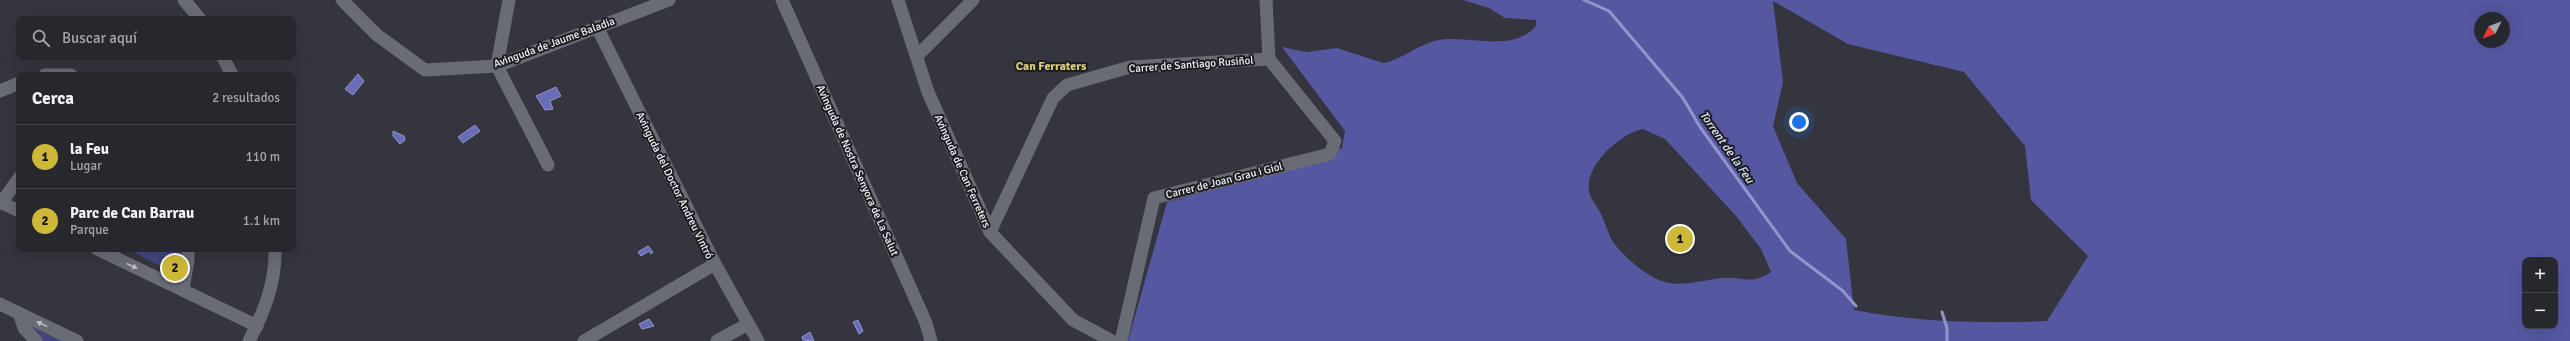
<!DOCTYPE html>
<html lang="es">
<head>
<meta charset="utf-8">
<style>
  :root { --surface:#27282e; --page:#33343a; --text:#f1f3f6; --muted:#a4a6aa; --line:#43444a; --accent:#ceb838 }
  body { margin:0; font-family:Signika,sans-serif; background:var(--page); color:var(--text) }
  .controls { position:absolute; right:12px; bottom:12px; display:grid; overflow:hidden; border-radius:8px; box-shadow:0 4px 16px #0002 }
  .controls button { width:36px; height:36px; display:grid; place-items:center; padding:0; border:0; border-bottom:1px solid var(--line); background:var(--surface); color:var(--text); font:20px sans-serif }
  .compass { position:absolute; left:2474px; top:12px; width:36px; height:36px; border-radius:50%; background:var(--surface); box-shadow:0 4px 16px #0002; rotate:227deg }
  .you { position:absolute; left:1799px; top:122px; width:14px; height:14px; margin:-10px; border:3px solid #fff; border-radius:50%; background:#1a73e8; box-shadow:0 0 0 6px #1a73e833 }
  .badge { display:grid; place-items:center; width:26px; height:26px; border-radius:50%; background:var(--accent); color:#111; font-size:13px; font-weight:700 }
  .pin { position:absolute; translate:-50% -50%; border:2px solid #fff; box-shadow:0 1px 4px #0006 }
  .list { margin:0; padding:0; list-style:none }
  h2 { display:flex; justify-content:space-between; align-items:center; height:52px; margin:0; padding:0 16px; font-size:17px }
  h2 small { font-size:13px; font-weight:400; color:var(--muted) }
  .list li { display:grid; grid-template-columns:26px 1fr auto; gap:12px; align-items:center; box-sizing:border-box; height:64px; padding:0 16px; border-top:1px solid var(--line) }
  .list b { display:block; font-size:15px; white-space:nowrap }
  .list p { margin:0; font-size:13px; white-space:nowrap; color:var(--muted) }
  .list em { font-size:13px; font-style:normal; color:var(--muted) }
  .icon { flex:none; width:22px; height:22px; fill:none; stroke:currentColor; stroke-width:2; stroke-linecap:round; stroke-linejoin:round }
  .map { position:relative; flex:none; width:2570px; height:341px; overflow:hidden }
  .search { position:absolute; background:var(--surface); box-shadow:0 4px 16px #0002; left:16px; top:16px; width:280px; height:44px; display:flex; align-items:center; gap:10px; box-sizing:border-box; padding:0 14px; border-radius:8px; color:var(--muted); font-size:15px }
  .panel { position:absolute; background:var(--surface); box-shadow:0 4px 16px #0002; left:16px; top:72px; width:280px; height:180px; border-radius:8px }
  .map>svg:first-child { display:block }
</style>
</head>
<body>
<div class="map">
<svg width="2570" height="341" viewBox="0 0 2570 341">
  <rect width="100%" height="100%" fill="#34353e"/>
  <g fill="#43467d">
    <path d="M127 249H184L182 277Z"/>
    <path d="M20 315 74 341H38Z"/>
  </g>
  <path fill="#5558a1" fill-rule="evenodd" d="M1463 0H2570V341H1128L1167 202 1325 160 1327 152 1342 148 1345 131 1282 47 1306 52 1337 48 1383 63C1401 60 1416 46 1434 41 1468 33 1510 55 1536 26V20L1505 18 1489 8ZM1773 1 1848 44 1964 72 2025 146 2031 200 2088 256 2047 321C1982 324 1917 322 1854 310L1846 239 1797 183 1773 126 1783 82ZM2480 18H2504V42H2480ZM1643 129 1665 139 1736 216 1761 249 1771 272C1750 286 1743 276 1722 278 1704 280 1683 287 1665 282 1648 278 1623 256 1613 242 1608 234 1605 222 1601 214 1597 206 1590 199 1589 190 1585 165 1621 133 1643 129ZM2525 260H2555V326H2525Z"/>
  <g fill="#696db8" stroke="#9295cb">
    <path d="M358 74 364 81 353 95 345 89Z"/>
    <path d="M556 87 561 96 550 101 553 109 545 110 536 96Z"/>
    <path d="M475 125 480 131 463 143 458 137Z"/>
    <path d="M393 131 404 136 405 140 400 144 393 136Z"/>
    <path d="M648 246 653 252 651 254 649 251 641 256 638 252Z"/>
    <path d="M649 319 654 326 642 329 639 324Z"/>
    <path d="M858 320 863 331 859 334 853 322Z"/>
    <path d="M810 332 814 341 803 340 802 337Z"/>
  </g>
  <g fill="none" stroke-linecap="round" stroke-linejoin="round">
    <g stroke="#9295cb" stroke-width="3">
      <path d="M1584 0 1609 11 1683 98 1700 127 1790 251 1843 291 1856 306"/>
      <path d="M1942 312 1947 328V341"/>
    </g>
    <g stroke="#696b75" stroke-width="13">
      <path d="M184 0 200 19"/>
      <path d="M342 0 377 35 425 70 497 66 669 0"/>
      <path d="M509 0 497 66 548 165"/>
      <path d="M782 0 926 323 931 341"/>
      <path d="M898 0 928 92 990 232 1073 320 1112 341"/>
      <path d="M597 27 715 264 758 341"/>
      <path d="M917 56 973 0"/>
      <path d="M223 57 232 75"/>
      <path d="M45 75H71"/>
      <path d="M0 91 19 83"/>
      <path d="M0 202 19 211"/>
      <path d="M1 203 19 178"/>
      <path d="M990 232 1053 98 1067 85 1130 67 1269 59"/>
      <path d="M97 249 257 326"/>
      <path d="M183 289 188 260V249"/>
      <path d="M0 304 77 341"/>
      <path d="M19 313 24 328 36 341"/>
      <path d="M249 341C264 312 276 282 275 249"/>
      <path d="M584 341 715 264"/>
      <path d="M717 341 748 324"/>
      <path d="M1121 341 1154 198 1330 154 1335 141 1269 59 1266 0"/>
    </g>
  </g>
  <defs><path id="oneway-solid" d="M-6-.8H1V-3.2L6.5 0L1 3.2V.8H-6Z"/></defs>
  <g fill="#bbbbc4">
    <use href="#oneway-solid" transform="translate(132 266) rotate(25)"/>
    <use href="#oneway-solid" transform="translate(42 324) rotate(-154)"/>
  </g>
  <g text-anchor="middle" stroke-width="4" stroke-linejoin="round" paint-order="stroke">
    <g font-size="11" fill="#f1f1f8" stroke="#1c1d21">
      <text transform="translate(554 42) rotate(-20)" y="4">Avinguda de Jaume Baladia</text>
      <text transform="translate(1191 64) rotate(-4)" y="4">Carrer de Santiago Rusiñol</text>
      <text transform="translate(858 170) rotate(66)" y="4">Avinguda de Nostra Senyora de La Salut</text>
      <text transform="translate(963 171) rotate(66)" y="4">Avinguda de Can Ferreters</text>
      <text transform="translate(1224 180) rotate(-14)" y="4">Carrer de Joan Grau i Giol</text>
      <text transform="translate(675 185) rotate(64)" y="4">Avinguda del Doctor Andreu Vintró</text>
    </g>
    <g font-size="12" font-weight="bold" fill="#dbcd7f" stroke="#1c1d21">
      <text x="1051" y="70">Can Ferraters</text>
    </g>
    <g font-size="12" font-style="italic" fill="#dee1f6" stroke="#1c1d21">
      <text transform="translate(1727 147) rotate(55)" y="4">Torrent de la Feu</text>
    </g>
  </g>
</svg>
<div class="controls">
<button>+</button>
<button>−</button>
</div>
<svg class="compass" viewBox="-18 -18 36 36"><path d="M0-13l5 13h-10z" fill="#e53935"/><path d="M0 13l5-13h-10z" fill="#a4a6aa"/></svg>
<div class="you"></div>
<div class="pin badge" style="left:1680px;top:239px">1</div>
<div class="pin badge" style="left:175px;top:268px">2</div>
<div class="search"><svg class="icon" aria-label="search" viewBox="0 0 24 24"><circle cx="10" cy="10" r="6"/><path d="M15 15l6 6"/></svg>Buscar aquí</div>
<section class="panel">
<h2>Cerca<small>2 resultados</small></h2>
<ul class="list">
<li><span class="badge">1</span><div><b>la Feu</b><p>Lugar</p></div><em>110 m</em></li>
<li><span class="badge">2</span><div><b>Parc de Can Barrau</b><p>Parque</p></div><em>1.1 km</em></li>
</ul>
</section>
</div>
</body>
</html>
